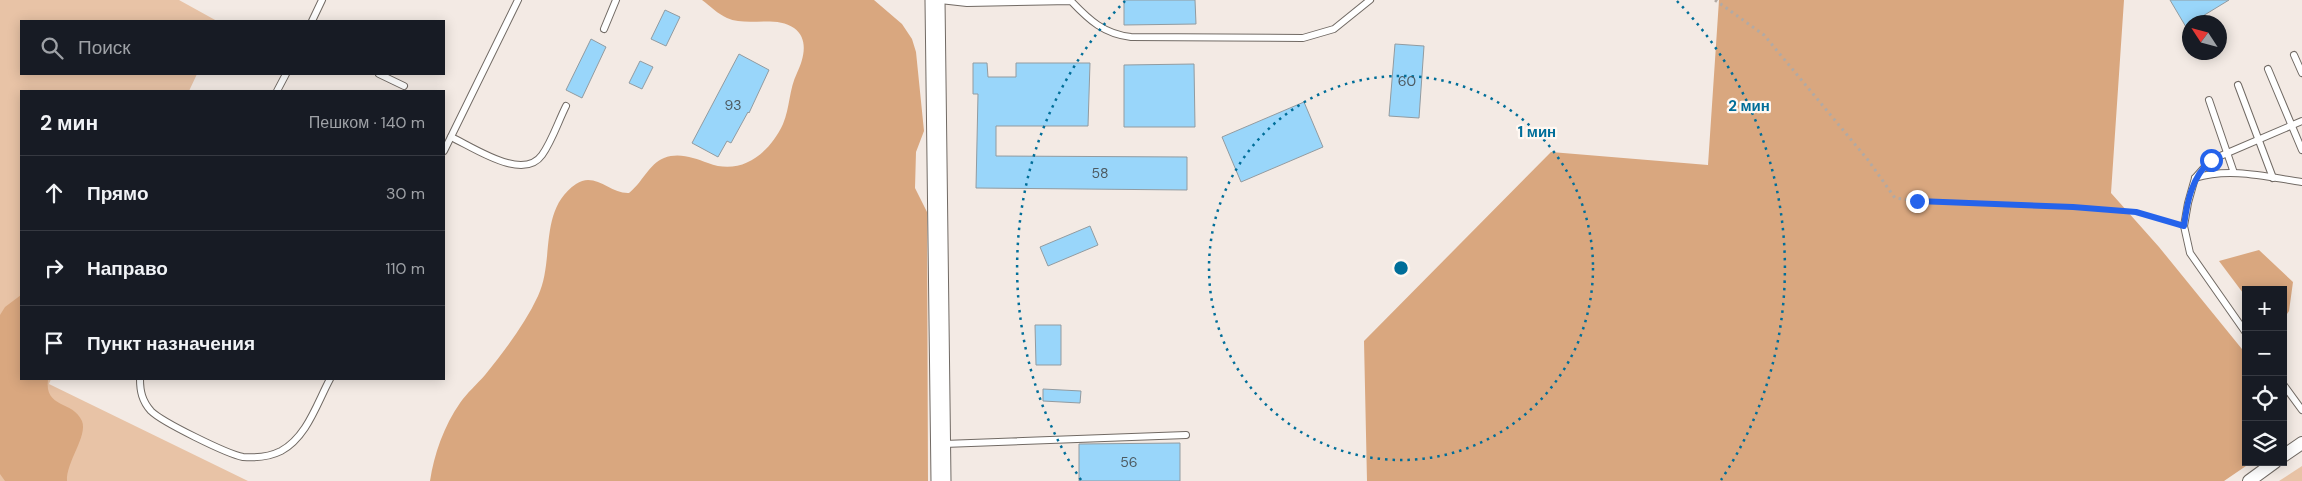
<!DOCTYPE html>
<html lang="ru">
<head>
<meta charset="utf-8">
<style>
  :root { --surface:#171b24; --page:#242831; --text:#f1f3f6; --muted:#9ea1a6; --line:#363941 }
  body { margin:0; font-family:"DM Sans",sans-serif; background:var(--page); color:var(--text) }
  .controls { position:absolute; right:15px; bottom:15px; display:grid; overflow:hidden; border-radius:0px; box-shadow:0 2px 12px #0003 }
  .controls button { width:45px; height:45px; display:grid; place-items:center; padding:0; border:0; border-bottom:1px solid var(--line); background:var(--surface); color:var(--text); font:25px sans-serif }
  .compass { position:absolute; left:2182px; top:15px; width:45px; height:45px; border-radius:50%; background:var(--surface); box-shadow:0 2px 12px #0003; rotate:306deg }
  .stop { position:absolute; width:15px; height:15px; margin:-11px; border:4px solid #2563eb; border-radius:50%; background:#fff }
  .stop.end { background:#2563eb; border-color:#fff; box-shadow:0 1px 5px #0008 }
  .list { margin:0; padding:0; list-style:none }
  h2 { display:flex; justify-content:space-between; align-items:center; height:65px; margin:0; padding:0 20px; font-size:21px }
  h2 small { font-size:16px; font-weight:400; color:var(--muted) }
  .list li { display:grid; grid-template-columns:32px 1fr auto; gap:15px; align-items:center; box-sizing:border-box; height:75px; padding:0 20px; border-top:1px solid var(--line) }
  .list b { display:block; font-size:19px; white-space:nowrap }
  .list em { font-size:16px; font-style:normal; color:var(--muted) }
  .icon { flex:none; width:28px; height:28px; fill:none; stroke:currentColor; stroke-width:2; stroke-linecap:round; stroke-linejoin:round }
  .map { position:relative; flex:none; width:2302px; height:481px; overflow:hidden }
  .search { position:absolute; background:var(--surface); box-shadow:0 2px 12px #0003; left:20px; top:20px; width:425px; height:55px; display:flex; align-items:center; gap:12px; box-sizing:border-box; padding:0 18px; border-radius:0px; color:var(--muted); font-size:19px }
  .panel { position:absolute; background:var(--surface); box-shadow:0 2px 12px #0003; left:20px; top:90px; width:425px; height:290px; border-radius:0px }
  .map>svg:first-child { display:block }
</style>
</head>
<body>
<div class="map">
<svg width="2302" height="481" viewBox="0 0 2302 481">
  <rect width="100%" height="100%" fill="#f3eae4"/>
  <g fill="#e8c3a6">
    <path d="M0 0H179L217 21H21V74H197L189 91H21V379H51L49 384 248 481H0Z"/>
    <path d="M2302 466V481H2279Z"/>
  </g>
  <g fill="#d9a77f">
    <path d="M702 0H874L902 24 912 39 916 52 924 131 916 152 915 188 927 212 928 481H430C434 454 444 426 460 403 467 393 477 384 485 375 505 350 525 324 538 296 555 260 538 210 576 184 595 171 610 194 629 193 642 183 649 164 664 158 679 152 694 158 708 163 741 176 769 154 783 124 790 108 789 89 797 73 804 58 809 39 794 28 776 15 747 27 727 18 718 14 710 6 702 0Z"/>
    <path d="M1719 0H2124L2111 193 2159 247 2246 354V466L2224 481H1367L1364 341 1551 152 1708 165Z"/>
    <path d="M2259 250 2293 282 2289 311 2283 320V290H2246V297L2219 261Z"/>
    <path d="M21 295V379H48C44 409 73 400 82 421 88 436 66 462 67 481H5L0 474V315L5 307Z"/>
  </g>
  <g fill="#99d6fa" stroke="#929ba0">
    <path d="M1124 0H1195L1196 24 1124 25Z"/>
    <path d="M2170 0H2229L2193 22H2190L2186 27Z"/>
    <path d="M665 10 680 17 666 46 651 39Z"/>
    <path d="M591 39 606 47 582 98 566 90Z"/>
    <path d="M1395 44 1424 46 1419 118 1389 116Z"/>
    <path d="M739 54 769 70 749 113 748 112 731 143 727 141 718 157 692 143Z"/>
    <path d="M640 61 653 67 642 89 629 83Z"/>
    <path d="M973 63H987L988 77H1016V63H1090L1088 126H996V156L1187 157V190L976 188 978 94H973Z"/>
    <path d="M1194 64 1195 127H1124V65Z"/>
    <path d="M1304 102 1323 147 1241 182 1222 137Z"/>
    <path d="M1090 226 1098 245 1048 266 1040 247Z"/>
    <path d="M1035 325H1061V365H1036Z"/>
    <path d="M1043 389 1081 391 1080 403 1043 401Z"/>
    <path d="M1180 443V481H1079V444Z"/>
  </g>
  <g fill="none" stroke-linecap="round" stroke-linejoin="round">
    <g stroke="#716a64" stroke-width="8">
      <g id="service">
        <path d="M940 0 967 3 1071 1C1089 20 1104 34 1131 37L1303 38 1334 29 1370 0"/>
        <path d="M312 21 322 0"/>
        <path d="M604 29 616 0"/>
        <path d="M2294 55 2302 73"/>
        <path d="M2268 69 2302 150"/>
        <path d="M379 74 404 86"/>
        <path d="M2238 85 2273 178"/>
        <path d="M277 91 286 74"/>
        <path d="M2209 100 2234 173"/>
        <path d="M451 137C473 147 523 182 542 155 552 141 558 122 566 106"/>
        <path d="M444 151 518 0"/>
        <path d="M2195 178C2230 167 2267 177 2302 182"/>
        <path d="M2246 333 2190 253 2184 226 2188 203 2195 178 2211 160 2302 121"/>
        <path d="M140 379C140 391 142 401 151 411 162 422 227 454 243 457 256 458 269 457 281 451 307 437 317 403 330 379"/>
        <path d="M2283 384 2302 410"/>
        <path d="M944 444 1186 435"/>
      </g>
    </g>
    <g stroke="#716a64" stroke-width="14">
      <g id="minor">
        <path d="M2283 456 2302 443"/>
        <path d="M2249 481 2275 462"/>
      </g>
    </g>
    <g stroke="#716a64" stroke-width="21">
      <path id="secondary" d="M935 0 941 481"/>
    </g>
    <path stroke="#b1aaa5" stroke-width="3" stroke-dasharray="2.5 4" stroke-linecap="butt" d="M1715 0 1764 35 1868 160 1895 198 1917 201 2073 207 2136 212 2174 223"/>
    <use href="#service" stroke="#fff" stroke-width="6"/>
    <use href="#minor" stroke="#fff" stroke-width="12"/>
    <use href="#secondary" stroke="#fff" stroke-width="19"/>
  </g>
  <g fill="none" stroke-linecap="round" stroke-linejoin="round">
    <path stroke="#2563eb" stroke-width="6" d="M1917 201 2073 207 2136 212 2184 226C2187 201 2192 177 2211 160"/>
  </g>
  <g fill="none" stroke="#006e99" stroke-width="2.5" stroke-dasharray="2.5 5">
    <circle cx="1401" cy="268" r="192"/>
    <path d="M1081 480A384 384 0 0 1 1125 1M1677 1A384 384 0 0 1 1721 480"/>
  </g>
  <g text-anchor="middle" stroke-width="4.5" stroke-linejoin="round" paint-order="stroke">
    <g font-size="14" fill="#4d5a61">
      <text x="1407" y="86">60</text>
      <text x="733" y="110">93</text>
      <text x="1100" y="178">58</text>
      <text x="1129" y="467">56</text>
    </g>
  </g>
  <circle cx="1401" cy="268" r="8" fill="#006e99" stroke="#fff8f2" stroke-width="2.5"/>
  <g font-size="15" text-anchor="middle" font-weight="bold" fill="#006e99" stroke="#fff8f2" stroke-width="4.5" stroke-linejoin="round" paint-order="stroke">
    <text x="1749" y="111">2 мин</text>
    <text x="1537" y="137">1 мин</text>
  </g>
</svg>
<div class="controls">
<button>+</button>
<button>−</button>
<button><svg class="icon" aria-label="locate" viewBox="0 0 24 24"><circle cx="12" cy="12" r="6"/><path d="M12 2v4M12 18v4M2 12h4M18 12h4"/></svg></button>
<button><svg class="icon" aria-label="layers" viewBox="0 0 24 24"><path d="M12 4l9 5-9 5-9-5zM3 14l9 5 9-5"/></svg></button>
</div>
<svg class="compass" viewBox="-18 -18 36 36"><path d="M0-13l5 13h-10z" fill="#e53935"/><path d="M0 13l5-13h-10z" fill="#9ea1a6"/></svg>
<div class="stop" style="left:2211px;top:160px"></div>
<div class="stop end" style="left:1917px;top:201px"></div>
<div class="search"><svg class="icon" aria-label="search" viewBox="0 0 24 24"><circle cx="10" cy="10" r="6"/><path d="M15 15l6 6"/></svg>Поиск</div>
<section class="panel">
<h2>2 мин<small>Пешком · 140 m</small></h2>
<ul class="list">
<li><svg class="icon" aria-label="ahead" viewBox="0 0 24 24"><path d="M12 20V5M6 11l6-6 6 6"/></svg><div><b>Прямо</b></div><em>30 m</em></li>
<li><svg class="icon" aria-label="right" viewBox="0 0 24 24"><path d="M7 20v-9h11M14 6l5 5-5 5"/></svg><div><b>Направо</b></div><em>110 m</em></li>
<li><svg class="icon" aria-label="arrive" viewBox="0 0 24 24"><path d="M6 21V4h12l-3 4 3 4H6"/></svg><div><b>Пункт назначения</b></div></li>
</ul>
</section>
</div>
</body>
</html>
